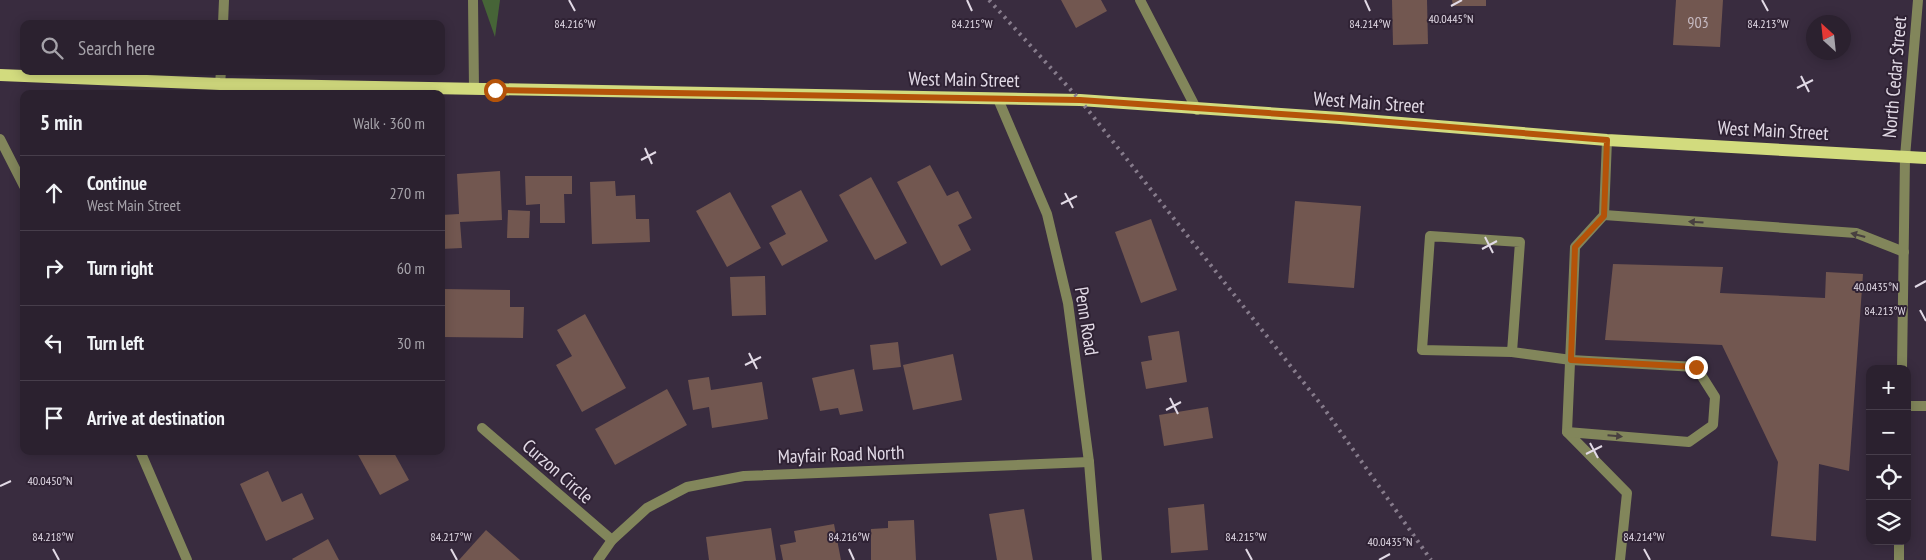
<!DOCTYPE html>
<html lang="en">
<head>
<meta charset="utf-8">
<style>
  :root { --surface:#2b212f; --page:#332937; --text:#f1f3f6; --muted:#a6a3aa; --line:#473e4b }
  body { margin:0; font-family:"PT Sans Narrow",sans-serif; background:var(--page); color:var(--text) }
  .controls { position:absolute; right:15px; bottom:15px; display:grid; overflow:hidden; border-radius:10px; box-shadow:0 2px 12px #0003 }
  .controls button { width:45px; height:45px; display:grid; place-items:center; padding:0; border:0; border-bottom:1px solid var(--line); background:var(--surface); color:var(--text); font:25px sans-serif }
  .compass { position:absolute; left:1806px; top:15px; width:45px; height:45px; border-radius:50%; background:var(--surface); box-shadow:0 2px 12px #0003; rotate:333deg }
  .stop { position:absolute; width:15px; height:15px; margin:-11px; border:4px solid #b45309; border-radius:50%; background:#fff }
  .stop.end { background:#b45309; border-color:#fff; box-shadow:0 1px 5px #0008 }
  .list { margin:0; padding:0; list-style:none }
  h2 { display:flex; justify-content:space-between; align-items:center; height:65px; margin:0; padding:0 20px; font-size:21px }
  h2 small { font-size:16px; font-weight:400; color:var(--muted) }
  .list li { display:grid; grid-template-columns:32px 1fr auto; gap:15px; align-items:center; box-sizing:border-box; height:75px; padding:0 20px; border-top:1px solid var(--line) }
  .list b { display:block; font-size:19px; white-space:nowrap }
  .list p { margin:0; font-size:16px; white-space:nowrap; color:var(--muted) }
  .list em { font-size:16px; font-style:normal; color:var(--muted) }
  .icon { flex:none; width:28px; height:28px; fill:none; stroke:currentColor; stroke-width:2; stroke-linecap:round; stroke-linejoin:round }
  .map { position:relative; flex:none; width:1926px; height:560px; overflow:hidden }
  .search { position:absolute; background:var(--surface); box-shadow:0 2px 12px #0003; left:20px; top:20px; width:425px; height:55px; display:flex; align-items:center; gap:12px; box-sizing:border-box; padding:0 18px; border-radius:10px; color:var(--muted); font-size:19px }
  .panel { position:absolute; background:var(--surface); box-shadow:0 2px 12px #0003; left:20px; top:90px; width:425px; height:365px; border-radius:10px }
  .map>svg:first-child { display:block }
</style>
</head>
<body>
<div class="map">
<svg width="1926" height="560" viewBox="0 0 1926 560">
  <rect width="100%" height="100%" fill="#392c3f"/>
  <path fill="#466437" d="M482 0H500L495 37Z"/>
  <g fill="#725750">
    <path d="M1061 0H1101L1107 11 1076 28Z"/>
    <path d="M1392 0H1427L1428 44 1393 45Z"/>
    <path d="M1452 0H1486V6H1453Z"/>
    <path d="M1676 0H1723L1720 47 1673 45Z"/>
    <path d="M930 165 947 196 958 191 972 218 958 225 971 250 941 266 897 182Z"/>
    <path d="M500 171 502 220 460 222 462 248 441 249V215L459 214 457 174Z"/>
    <path d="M525 176H572V194H564L565 223H540V204L526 205Z"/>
    <path d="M871 177 907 243 875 260 839 195Z"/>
    <path d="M615 181 616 196 635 195 636 219H649L650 242 592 244 590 182Z"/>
    <path d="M801 190 828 241 782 266 769 243 786 234 771 206Z"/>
    <path d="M730 192 761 248 727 267 696 211Z"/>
    <path d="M1295 201 1361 206 1354 288 1288 283Z"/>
    <path d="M508 210 530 211 529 238H507Z"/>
    <path d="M1151 219 1177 290 1141 303 1115 232Z"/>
    <path d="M1613 264 1723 267 1720 293 1825 298 1826 272 1863 274 1849 471 1819 464 1816 541 1771 536 1778 462 1722 345 1605 340Z"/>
    <path d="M765 276 766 315 732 316 730 277Z"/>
    <path d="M442 289 510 290V307H524L523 338 441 337Z"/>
    <path d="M585 314 626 388 582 412 556 365 572 356 557 330Z"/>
    <path d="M1179 331 1187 382 1146 389 1141 362 1152 360 1148 336Z"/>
    <path d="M898 342 901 367 873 370 870 345Z"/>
    <path d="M953 354 962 400 913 410 903 365Z"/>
    <path d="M854 369 863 411 840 415 838 408 820 411 812 378Z"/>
    <path d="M709 377 711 390 762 382 768 419 712 428 709 407 693 410 688 380Z"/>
    <path d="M667 389 687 425 615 465 595 429Z"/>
    <path d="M1208 407 1213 438 1164 446 1159 415Z"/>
    <path d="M356 451H393L409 480 380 495Z"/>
    <path d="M268 471 282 502 302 493 314 519 266 541 240 484Z"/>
    <path d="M1204 504 1208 550 1171 553 1168 508Z"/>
    <path d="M1024 509 1033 560H997L989 514Z"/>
    <path d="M914 520 916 560H871V529L888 528V521Z"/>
    <path d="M834 524 841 560H783L780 545 796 542 794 531Z"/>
    <path d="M771 528 776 560H709L706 537Z"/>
    <path d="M486 530 520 560H459Z"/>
    <path d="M328 539 339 560H293L292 559Z"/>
  </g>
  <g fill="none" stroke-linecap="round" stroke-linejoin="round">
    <g stroke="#82865b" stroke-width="10">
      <path d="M473 0 474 89"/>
      <path d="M223 24 224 0"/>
      <path d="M220 84 221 71"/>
      <path d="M1607 140 1604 215 1575 247 1567 432 1627 493 1620 560"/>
      <path d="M1604 215 1856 233 1904 252"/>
      <path d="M1512 352 1520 242 1430 236 1422 350 1512 352 1571 360 1696 367 1715 397 1713 425 1689 442 1567 432"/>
      <path d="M1907 406H1926"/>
    </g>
    <g stroke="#82865b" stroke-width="10">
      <path d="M1140 0 1197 110"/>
      <path d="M998 99 1047 214 1068 303 1089 462 1097 560"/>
      <path d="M0 139 24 186"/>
      <path d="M1902 369 1905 157 1918 0"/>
      <path d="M482 428 612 540"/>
      <path d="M140 451 187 560"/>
      <path d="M598 560 612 540 647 508 687 487 744 476 1089 462"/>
      <path d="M1899 560V541"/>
    </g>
    <path stroke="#d2db7e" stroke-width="12" d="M0 75 220 84 1080 100 1340 118 1607 140 1926 158"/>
    <path stroke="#877c8c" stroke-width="4" stroke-dasharray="2.5 5" stroke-linecap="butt" d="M989 0 1080 100 1323 407 1431 560"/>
  </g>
  <defs><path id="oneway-solid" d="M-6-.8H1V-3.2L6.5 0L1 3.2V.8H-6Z" transform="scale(1.25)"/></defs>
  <g fill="#484040">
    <use href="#oneway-solid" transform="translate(1696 222) rotate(-176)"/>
    <use href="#oneway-solid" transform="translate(1858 235) rotate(-165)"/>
    <use href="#oneway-solid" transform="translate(1615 436) rotate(5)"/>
  </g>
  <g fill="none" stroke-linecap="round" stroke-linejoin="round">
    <path stroke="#b45309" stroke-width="6" d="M495 90 1080 100 1340 118 1607 140 1604 216 1575 247 1571 360 1696 367"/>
  </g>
  <path fill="none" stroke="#e2dae6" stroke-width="2" d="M569 0 575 11M967 0 972 11M1365 0 1370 11M1762 0 1768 11M1451 6 1462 0M1801 76 1809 92M1797 88 1813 80M645 148 652 164M641 160 656 152M1065 193 1073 208M1061 204 1077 196M1485 237 1493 253M1482 249 1497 241M1915 287 1926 281M1920 310 1926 321M749 353 757 369M745 365 761 357M1170 398 1178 414M1166 410 1181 402M1590 443 1598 458M1586 454 1602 446M0 486 11 481M53 549 59 560M451 549 457 560M849 549 854 560M1246 549 1252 560M1644 549 1650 560M1379 560 1390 554"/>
  <g text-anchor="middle" stroke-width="4" stroke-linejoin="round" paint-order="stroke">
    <g font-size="16" fill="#c6b9c0">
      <text x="1698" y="28">903</text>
    </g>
    <g font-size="19" fill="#e2dae6" stroke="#2f2234">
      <text transform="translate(1894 77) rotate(-85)" y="7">North Cedar Street</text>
      <text transform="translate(964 79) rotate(1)" y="7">West Main Street</text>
      <text transform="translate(1369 102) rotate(4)" y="7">West Main Street</text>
      <text transform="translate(1773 130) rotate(3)" y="7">West Main Street</text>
      <text transform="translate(1087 321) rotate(81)" y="7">Penn Road</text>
      <text transform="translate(841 454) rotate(-2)" y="7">Mayfair Road North</text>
      <text transform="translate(558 471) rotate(41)" y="7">Curzon Circle</text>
    </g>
  </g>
  <g font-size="12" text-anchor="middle" fill="#e2dae6" stroke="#2f2234" stroke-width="4" stroke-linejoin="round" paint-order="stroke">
    <text x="1451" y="23">40.0445°N</text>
    <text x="575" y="28">84.216°W</text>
    <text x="972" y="28">84.215°W</text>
    <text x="1370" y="28">84.214°W</text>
    <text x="1768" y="28">84.213°W</text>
    <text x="1876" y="291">40.0435°N</text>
    <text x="1885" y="315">84.213°W</text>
    <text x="50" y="485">40.0450°N</text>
    <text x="53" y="541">84.218°W</text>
    <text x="451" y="541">84.217°W</text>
    <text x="849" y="541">84.216°W</text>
    <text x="1246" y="541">84.215°W</text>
    <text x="1644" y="541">84.214°W</text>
    <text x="1390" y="546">40.0435°N</text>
  </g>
</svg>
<div class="controls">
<button>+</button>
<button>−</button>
<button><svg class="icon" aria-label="locate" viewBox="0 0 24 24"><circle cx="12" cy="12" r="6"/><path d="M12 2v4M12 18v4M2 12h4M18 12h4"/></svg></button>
<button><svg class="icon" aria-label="layers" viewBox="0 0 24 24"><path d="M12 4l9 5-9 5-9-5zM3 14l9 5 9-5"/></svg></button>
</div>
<svg class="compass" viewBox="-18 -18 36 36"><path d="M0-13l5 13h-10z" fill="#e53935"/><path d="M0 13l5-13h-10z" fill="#a6a3aa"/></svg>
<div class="stop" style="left:495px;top:90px"></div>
<div class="stop end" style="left:1696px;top:367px"></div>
<div class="search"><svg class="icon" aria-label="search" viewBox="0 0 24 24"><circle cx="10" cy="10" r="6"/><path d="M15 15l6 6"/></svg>Search here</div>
<section class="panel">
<h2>5 min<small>Walk · 360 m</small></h2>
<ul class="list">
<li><svg class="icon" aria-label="ahead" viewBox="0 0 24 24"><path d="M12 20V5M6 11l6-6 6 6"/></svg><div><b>Continue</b><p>West Main Street</p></div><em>270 m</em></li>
<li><svg class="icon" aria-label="right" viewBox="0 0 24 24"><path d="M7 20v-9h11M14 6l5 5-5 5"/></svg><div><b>Turn right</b></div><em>60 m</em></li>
<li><svg class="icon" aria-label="left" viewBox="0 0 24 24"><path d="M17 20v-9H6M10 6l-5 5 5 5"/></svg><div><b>Turn left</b></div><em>30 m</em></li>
<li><svg class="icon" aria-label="arrive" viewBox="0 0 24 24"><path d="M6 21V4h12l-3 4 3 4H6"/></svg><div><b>Arrive at destination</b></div></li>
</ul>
</section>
</div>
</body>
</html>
